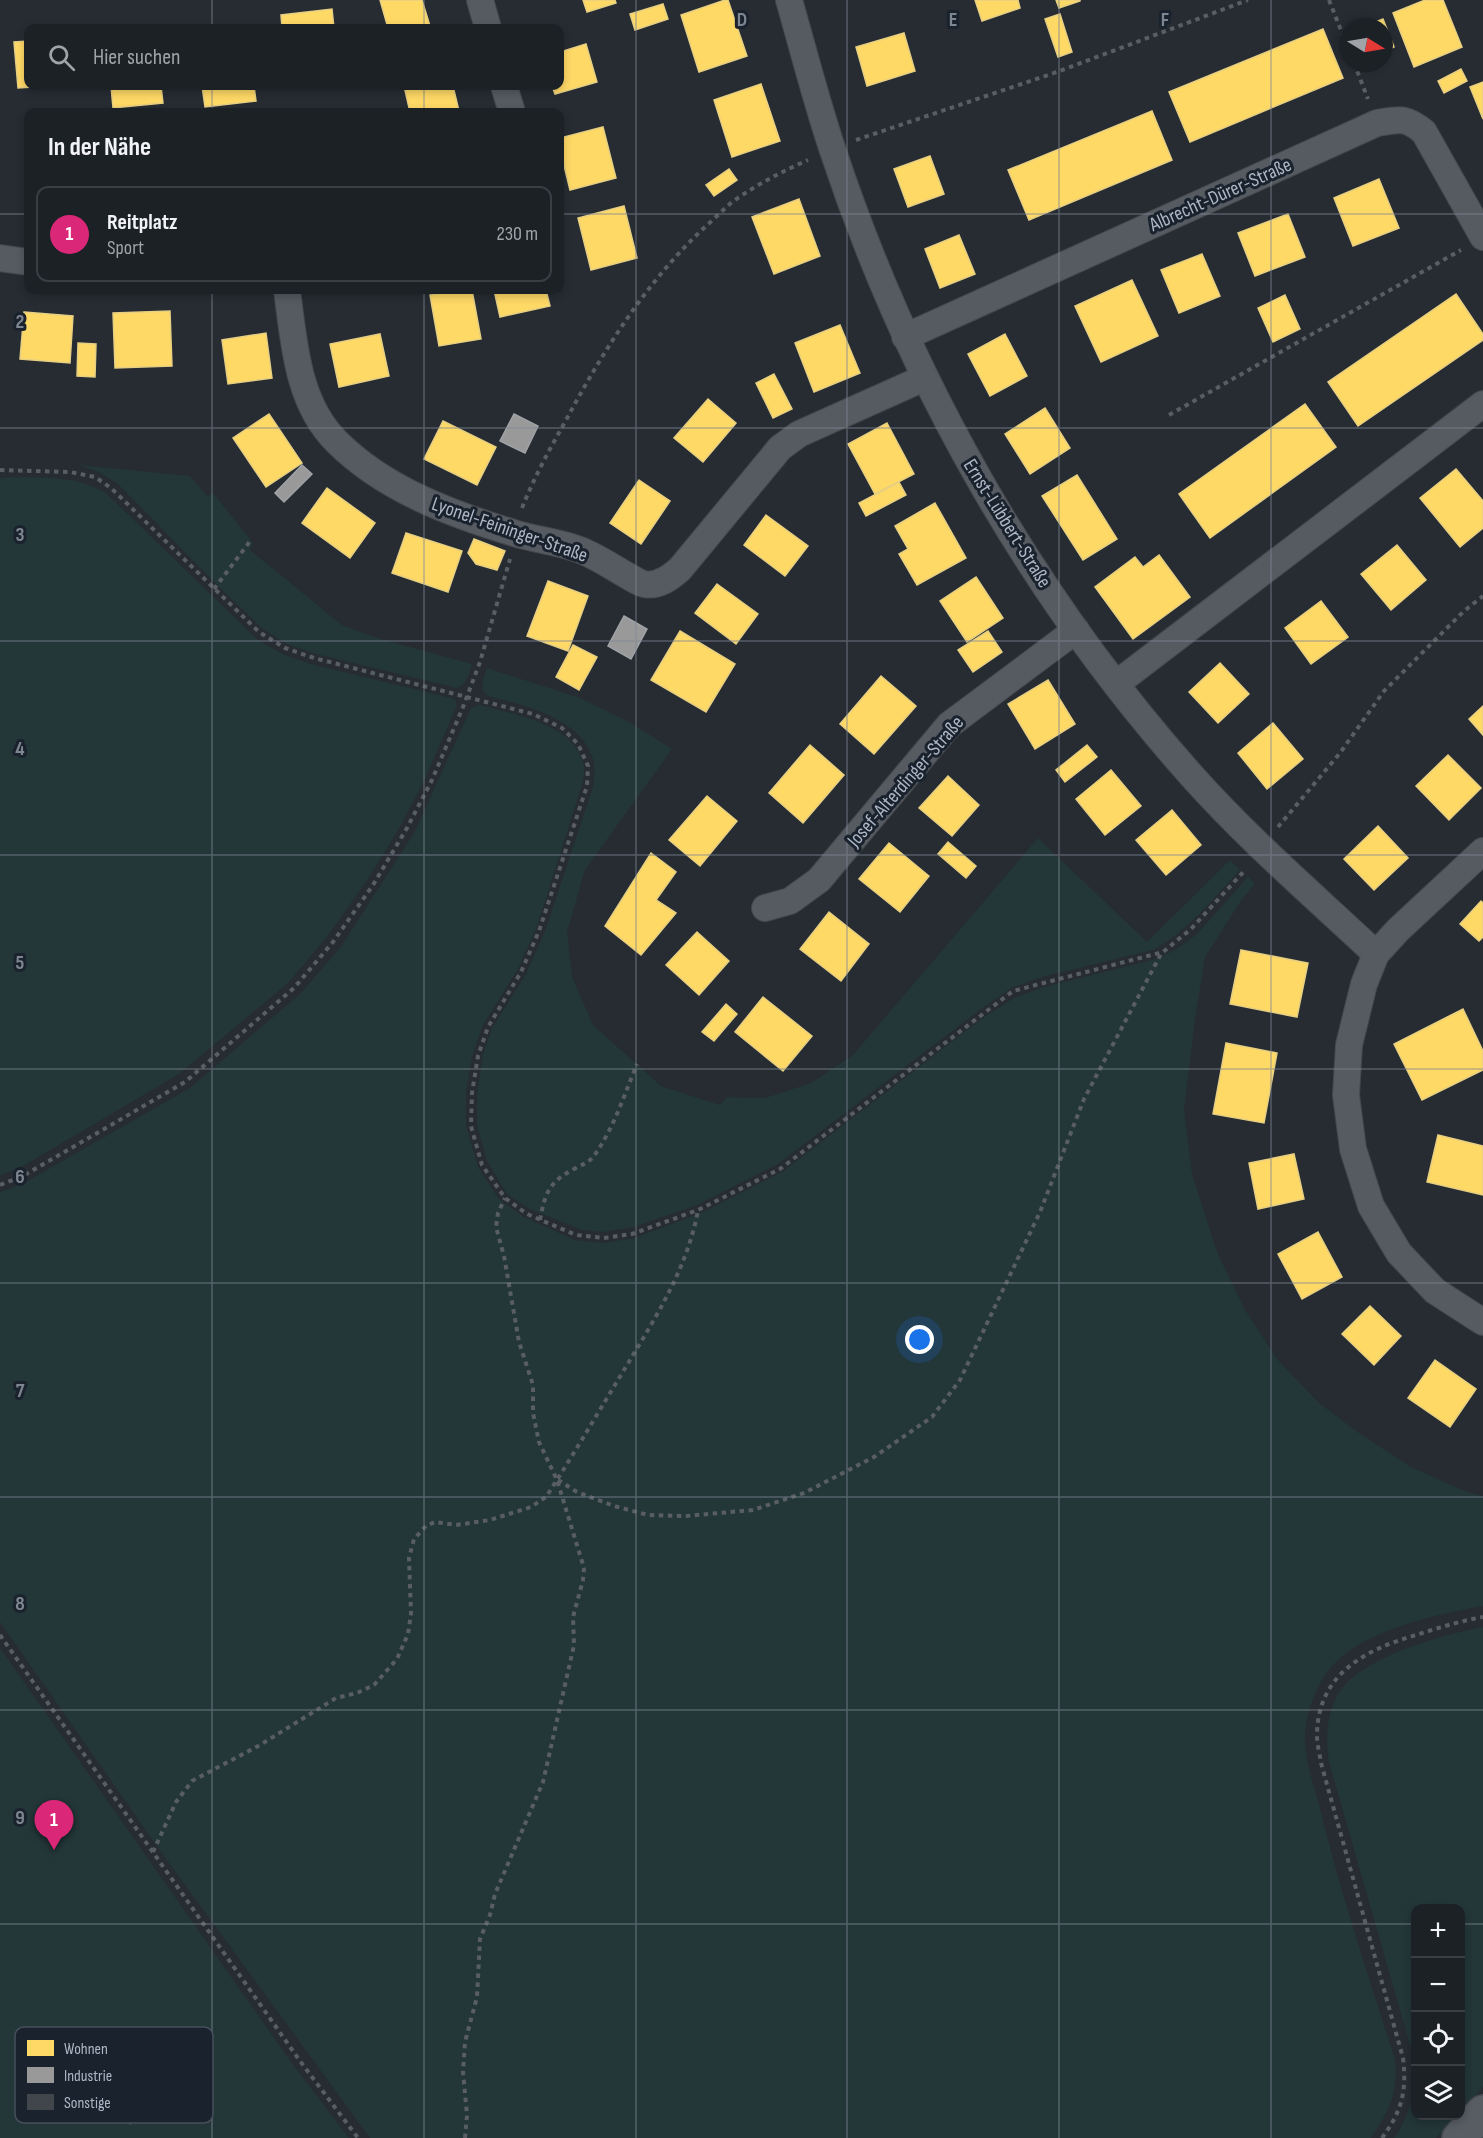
<!DOCTYPE html>
<html lang="de">
<head>
<meta charset="utf-8">
<style>
  :root { --surface:#1c2126; --page:#292e32; --text:#f1f3f6; --muted:#a0a3a7; --line:#3a3e43; --accent:#db2777 }
  body { margin:0; font-family:"Sofia Sans Condensed",sans-serif; background:var(--page); color:var(--text) }
  .controls { position:absolute; right:18px; bottom:18px; display:grid; overflow:hidden; border-radius:12px; box-shadow:0 3px 9px #0003 }
  .controls button { width:54px; height:54px; display:grid; place-items:center; padding:0; border:0; border-bottom:2px solid var(--line); background:var(--surface); color:var(--text); font:30px sans-serif }
  .compass { position:absolute; left:1339px; top:18px; width:54px; height:54px; border-radius:50%; background:var(--surface); box-shadow:0 3px 9px #0003; rotate:101deg }
  .you { position:absolute; left:920px; top:1340px; width:21px; height:21px; margin:-15px; border:4px solid #fff; border-radius:50%; background:#1a73e8; box-shadow:0 0 0 9px #1a73e833 }
  .badge { display:grid; place-items:center; width:39px; height:39px; border-radius:50%; background:var(--accent); color:#fff; font-size:20px; font-weight:700 }
  .pin { position:absolute; translate:-50% -50px; filter:drop-shadow(0 2px 3px #0008) }
  .pin::after { content:''; position:absolute; top:32px; width:21px; height:18px; background:inherit; clip-path:polygon(0 0,100% 0,50% 100%) }
  .list { margin:0; padding:0; list-style:none }
  h2 { display:flex; justify-content:space-between; align-items:center; height:78px; margin:0; padding:0 24px; font-size:26px }
  h2 small { font-size:20px; font-weight:400; color:var(--muted) }
  .list li { display:grid; grid-template-columns:39px 1fr auto; gap:18px; align-items:center; box-sizing:border-box; height:96px; margin:0 12px 12px; padding:0 12px; border:2px solid var(--line); border-radius:12px }
  .list b { display:block; font-size:22px; white-space:nowrap }
  .list p { margin:0; font-size:20px; white-space:nowrap; color:var(--muted) }
  .list em { font-size:20px; font-style:normal; color:var(--muted) }
  .icon { flex:none; width:33px; height:33px; fill:none; stroke:currentColor; stroke-width:2; stroke-linecap:round; stroke-linejoin:round }
  .map { position:relative; flex:none; width:1483px; height:2138px; overflow:hidden }
  .search { position:absolute; background:var(--surface); box-shadow:0 3px 9px #0003; left:24px; top:24px; width:540px; height:66px; display:flex; align-items:center; gap:15px; box-sizing:border-box; padding:0 21px; border-radius:12px; color:var(--muted); font-size:22px }
  .panel { position:absolute; background:var(--surface); box-shadow:0 3px 9px #0003; left:24px; top:108px; width:540px; height:186px; border-radius:12px }
  .map>svg:first-child { display:block }
</style>
</head>
<body>
<div class="map">
<svg width="1483" height="2138" viewBox="0 0 1483 2138">
  <rect width="100%" height="100%" fill="#262c32"/>
  <g fill="#233638">
    <path d="M79 465 190 476 208 497 213 493 253 543 250 550 342 625 377 638 472 664C469 674 467 684 457 688L316 654 287 644 263 629 221 589 118 484 99 472Z"/>
    <path d="M11 477C45 478 76 475 106 493L257 639 282 654 311 664 455 699 457 705 426 777 400 827 368 879 327 937 288 983 179 1074 18 1169 0 1175V478Z"/>
    <path d="M487 668 580 698 629 722 672 749 585 870 567 932 572 977 593 1025 661 1086 720 1105 727 1097 765 1098 811 1083 853 1055 1038 838 1147 942 1230 860 1240 870C1213 899 1188 931 1153 950L1042 977 1013 987 981 1009 778 1164 697 1205 634 1227 604 1232 582 1230 530 1209 507 1194 487 1161 477 1125V1093L483 1055 492 1028 526 974 545 931 593 787C594 780 595 770 594 763 584 718 525 706 488 696L483 691 482 684Z"/>
    <path d="M480 705C515 715 575 723 584 766 585 772 583 779 582 785L537 927 518 969 483 1025 472 1057 466 1092V1125L478 1167 499 1199 524 1217 575 1240 602 1243 634 1238 701 1213 782 1172 984 1017 1014 998 1044 987 1156 959 1175 950 1196 935 1248 877 1255 884 1242 899 1205 957 1195 1019 1184 1110 1192 1174 1217 1252 1245 1310 1277 1359 1319 1403 1359 1433 1411 1467 1467 1492 1483 1496V1606C1437 1614 1365 1630 1333 1665 1317 1683 1306 1712 1305 1736 1304 1760 1315 1788 1321 1812 1341 1895 1369 1977 1395 2060 1398 2094 1390 2110 1371 2138H370L161 1852 0 1622V1192L24 1183 190 1088 300 994 340 948 414 833 471 708Z"/>
    <path d="M1483 1627V2087L1461 2112 1460 1908H1416L1415 2079 1412 2052 1329 1762C1326 1740 1326 1718 1336 1698 1355 1658 1442 1635 1483 1627Z"/>
    <path d="M0 1648 291 2062 349 2138H0Z"/>
    <path d="M1415 2082 1416 2116H1457L1436 2138H1394C1407 2121 1411 2103 1415 2082Z"/>
  </g>
  <g fill="#ffd966" stroke="#e7cf82" stroke-width="1.5">
    <path d="M380 0H422L430 26 422 28H388Z"/>
    <path d="M583 0H615L616 3 587 12Z"/>
    <path d="M725 0H728L747 56 699 72 681 15Z"/>
    <path d="M975 0H1018L1020 8 982 21Z"/>
    <path d="M1056 0H1080V1L1059 8Z"/>
    <path d="M1425 0H1443L1462 47 1414 67 1393 13Z"/>
    <path d="M663 4 668 19 635 30 630 14Z"/>
    <path d="M332 9 334 28H282L281 15Z"/>
    <path d="M1060 14 1072 52 1058 57 1045 19Z"/>
    <path d="M1383 19 1394 47 1384 52V27H1363Z"/>
    <path d="M1323 29 1343 78 1190 142 1169 92Z"/>
    <path d="M904 33 915 71 867 86 856 47Z"/>
    <path d="M28 41V86H51L18 88 14 42Z"/>
    <path d="M586 44 597 82 555 94 552 86H560V52Z"/>
    <path d="M1461 69 1467 81 1444 93 1438 81Z"/>
    <path d="M1483 82V119L1470 87Z"/>
    <path d="M761 84 780 141 732 157 714 100Z"/>
    <path d="M111 86H161L163 103 113 108Z"/>
    <path d="M202 86H254L256 101 205 107Z"/>
    <path d="M404 86H453L459 111 410 112Z"/>
    <path d="M1152 111 1172 160 1029 220 1008 170Z"/>
    <path d="M603 127 616 178 570 190 560 149V138Z"/>
    <path d="M930 156 944 194 908 207 894 169Z"/>
    <path d="M729 169 737 180 714 196 706 185Z"/>
    <path d="M1379 179 1399 228 1353 246 1334 198Z"/>
    <path d="M799 199 820 256 774 274 752 217Z"/>
    <path d="M624 206 637 258 591 270 578 218Z"/>
    <path d="M1288 214 1305 257 1255 276 1238 233Z"/>
    <path d="M959 235 975 274 940 288 925 249Z"/>
    <path d="M1202 254 1220 296 1179 313 1161 270Z"/>
    <path d="M1132 280 1158 336 1101 362 1075 306Z"/>
    <path d="M462 290H472L481 339 439 346 430 295Z"/>
    <path d="M494 290H546L550 306 500 317Z"/>
    <path d="M1456 294 1483 334V340L1358 426 1328 382Z"/>
    <path d="M1285 295 1300 329 1273 342 1258 308Z"/>
    <path d="M170 311 172 366 115 368 113 313Z"/>
    <path d="M24 312 73 316 70 363 20 359Z"/>
    <path d="M840 325 860 373 814 392 795 343Z"/>
    <path d="M266 333 272 378 228 384 222 340Z"/>
    <path d="M380 334 389 376 339 387 330 344Z"/>
    <path d="M1005 334 1027 376 990 396 968 354Z"/>
    <path d="M78 343 96 344 95 377 77 376Z"/>
    <path d="M774 374 792 409 773 418 756 383Z"/>
    <path d="M708 399 736 423 703 462 674 438Z"/>
    <path d="M1305 404 1336 447 1210 538 1179 494Z"/>
    <path d="M1045 408 1070 448 1030 474 1005 434Z"/>
    <path d="M269 414 302 463 266 487 233 438Z"/>
    <path d="M443 421 496 447 477 485 424 459Z"/>
    <path d="M887 423 914 474 875 494 848 444Z"/>
    <path d="M1456 469 1483 501V528L1460 547 1420 498Z"/>
    <path d="M1077 475 1117 539 1083 560 1042 496Z"/>
    <path d="M639 480 670 501 641 544 610 523Z"/>
    <path d="M899 482 906 495 866 516 859 503Z"/>
    <path d="M327 488 375 523 350 558 302 523Z"/>
    <path d="M935 503 966 558 917 585 899 554 908 549 895 526Z"/>
    <path d="M766 515 808 546 785 576 744 545Z"/>
    <path d="M406 533 462 551 448 592 392 573Z"/>
    <path d="M474 539 505 551 497 570 476 564 468 553Z"/>
    <path d="M1397 545 1426 580 1391 610 1361 574Z"/>
    <path d="M1159 555 1190 597 1133 639 1095 587 1135 557 1143 567Z"/>
    <path d="M976 577 1003 618 967 642 940 601Z"/>
    <path d="M548 581 588 596 568 651 527 636Z"/>
    <path d="M717 584 758 614 736 644 695 613Z"/>
    <path d="M1321 601 1348 637 1311 664 1285 628Z"/>
    <path d="M680 631 735 664 706 712 651 680Z"/>
    <path d="M988 631 1002 652 973 672 958 650Z"/>
    <path d="M573 645 597 657 579 690 556 677Z"/>
    <path d="M1220 663 1249 694 1218 723 1189 692Z"/>
    <path d="M881 676 916 706 874 754 840 724Z"/>
    <path d="M1048 680 1075 724 1035 749 1008 704Z"/>
    <path d="M1483 706V735L1469 719Z"/>
    <path d="M1273 723 1303 759 1267 789 1238 753Z"/>
    <path d="M810 745 844 775 803 823 769 793Z"/>
    <path d="M1087 745 1097 757 1065 782 1056 770Z"/>
    <path d="M1448 755 1481 788 1449 820 1416 786Z"/>
    <path d="M1111 770 1141 806 1105 835 1076 799Z"/>
    <path d="M948 776 979 805 952 836 919 808Z"/>
    <path d="M707 796 737 821 700 866 669 840Z"/>
    <path d="M1172 810 1201 845 1166 875 1136 840Z"/>
    <path d="M1378 826 1408 858 1374 890 1344 859Z"/>
    <path d="M948 842 976 866 966 878 938 854Z"/>
    <path d="M889 843 929 876 900 912 859 879Z"/>
    <path d="M651 853 676 872 656 900 676 913 641 955 605 926Z"/>
    <path d="M1481 901 1483 903V937L1479 941 1460 924Z"/>
    <path d="M829 912 869 944 841 981 800 949Z"/>
    <path d="M697 932 729 961 699 995 666 965Z"/>
    <path d="M1241 950 1308 963 1297 1017 1230 1004Z"/>
    <path d="M763 997 812 1036 783 1071 735 1032Z"/>
    <path d="M726 1004 737 1014 714 1041 702 1032Z"/>
    <path d="M1463 1009 1483 1051V1070L1422 1100 1394 1044Z"/>
    <path d="M1226 1043 1277 1053 1264 1123 1213 1114Z"/>
    <path d="M1438 1135 1483 1146V1195L1427 1182Z"/>
    <path d="M1294 1154 1304 1199 1258 1209 1249 1163Z"/>
    <path d="M1318 1232 1342 1277 1302 1299 1278 1254Z"/>
    <path d="M1370 1306 1401 1336 1374 1365 1342 1334Z"/>
    <path d="M1435 1360 1476 1389 1450 1427 1408 1398Z"/>
  </g>
  <g fill="#999" stroke="#9fa2a6" stroke-width="1.5">
    <path d="M514 414 538 426 525 453 500 441Z"/>
    <path d="M302 465 312 474 284 502 275 493Z"/>
    <path d="M624 616 647 629 631 659 608 646Z"/>
  </g>
  <path fill="#41464c" stroke="#4d535a" stroke-width="1.5" d="M134 2091 147 2114 130 2124 118 2101Z"/>
  <g fill="none" stroke-linecap="round" stroke-linejoin="round">
    <g stroke="#44484d" stroke-width="28">
      <g id="minor">
        <path d="M480 0 488 28"/>
        <path d="M789 0C803 49 816 100 832 148 908 378 1030 594 1191 775 1248 839 1313 895 1376 954"/>
        <path d="M504 86 512 112"/>
        <path d="M0 258 28 262"/>
        <path d="M287 290C294 342 297 403 337 442 384 489 451 514 514 533 535 540 558 541 580 550 596 556 612 567 628 576 632 578 639 583 644 584 658 587 670 578 680 569L780 448 799 434 924 378"/>
        <path d="M905 337 1377 123C1400 119 1406 117 1424 132L1483 237"/>
        <path d="M1116 684 1483 404"/>
        <path d="M1483 851 1398 930 1376 954 1364 984 1349 1045 1346 1095 1353 1149 1371 1206 1399 1253 1435 1291 1483 1322"/>
        <path d="M765 908 790 901 819 880 949 725 1076 630"/>
      </g>
    </g>
    <g stroke="#43484f" stroke-width="36">
      <path id="primary" d="M1459 2138 1483 2112"/>
    </g>
    <g stroke="#585e64" stroke-width="4" stroke-dasharray="4.5 4.5" stroke-linecap="butt">
      <path d="M1329 0 1348 48"/>
      <path d="M1354 63 1368 99"/>
      <path d="M856 140 1057 72 1248 0"/>
      <path d="M1169 415 1461 250"/>
      <path d="M0 470 70 472 95 477 111 488 259 632 285 648 314 658 533 714 562 728 578 744 588 766 587 786 539 931 521 972 488 1027 478 1056 472 1093 471 1126 482 1165 505 1198 527 1214 576 1235 604 1238 632 1234 698 1210 780 1169 1013 991 1163 952 1191 929 1246 869"/>
      <path d="M522 508C534 478 549 450 565 422 603 351 646 282 705 227 714 219 723 210 732 202 756 185 781 172 808 160"/>
      <path d="M214 589 251 540"/>
      <path d="M1278 827 1340 753 1384 691 1464 611 1483 596"/>
      <path d="M0 1185 23 1176 185 1082 294 988 333 942 373 885 407 828 432 780 463 707 480 662 510 559"/>
      <path d="M540 1220C545 1193 549 1182 574 1169 583 1164 591 1162 596 1153 614 1127 625 1093 637 1064"/>
      <path d="M558 1480 577 1492 614 1506 648 1515 686 1516 753 1510 804 1493 874 1457 932 1417 960 1380 1040 1212 1084 1099 1162 952"/>
      <path d="M0 1635 300 2061 358 2138"/>
      <path d="M153 1852 176 1802 192 1781 260 1745 336 1698 357 1693 374 1685 397 1659 408 1634 411 1614 409 1558 414 1539 426 1526 435 1522 456 1525 490 1520 531 1507 546 1497C572 1457 596 1416 621 1375 652 1323 687 1271 698 1210"/>
      <path d="M465 2138 467 2115 463 2072 465 2042 477 1997 480 1939 490 1915 495 1894 543 1782 574 1645 573 1617 583 1580 584 1568 557 1480 539 1442 533 1413V1385L519 1342 504 1256 496 1227 498 1213 505 1198"/>
      <path d="M1382 2138C1402 2111 1407 2091 1403 2058L1321 1763C1320 1755 1317 1745 1317 1736 1317 1675 1364 1650 1416 1635 1438 1628 1460 1621 1483 1617"/>
    </g>
    <use href="#minor" stroke="#565a61" stroke-width="26"/>
    <use href="#primary" stroke="#585d63" stroke-width="33"/>
  </g>
  <path fill="none" stroke="#7e8692" stroke-width="1.5" stroke-opacity="0.55" d="M212 0V28M424 0V28M636 0V2138M847 0V2138M1059 0V2138M1271 0V2138M212 86V112M424 86V112M0 214H28M560 214H1483M212 290V2138M424 290V2138M0 428H1483M0 641H1483M0 855H1483M0 1069H1483M0 1283H1483M0 1497H1483M0 1710H1483M0 1924H1416M1460 1924H1483"/>
  <g text-anchor="middle" stroke-width="6" stroke-linejoin="round" paint-order="stroke">
    <g font-size="20" fill="#aeb7c5" stroke="#19222d">
      <text transform="translate(1220 194) rotate(-24)" y="7">Albrecht-Dürer-Straße</text>
      <text transform="translate(1008 523) rotate(58)" y="7">Ernst-Lübbert-Straße</text>
      <text transform="translate(510 529) rotate(19)" y="7">Lyonel-Feininger-Straße</text>
      <text transform="translate(905 781) rotate(-49)" y="7">Josef-Alterdinger-Straße</text>
    </g>
  </g>
  <rect x="15" y="2027" width="198" height="96" rx="9" fill="#19222d" stroke="#464f5b" stroke-width="1.5"/>
  <rect x="27" y="2040" width="27" height="16" fill="#ffd966"/>
  <rect x="27" y="2067" width="27" height="16" fill="#999"/>
  <rect x="27" y="2094" width="27" height="16" fill="#41464c"/>
  <g font-size="16" fill="#aeb7c5">
    <text x="64" y="2054">Wohnen</text>
    <text x="64" y="2081">Industrie</text>
    <text x="64" y="2108">Sonstige</text>
  </g>
  <g font-size="20" text-anchor="middle" font-weight="bold" fill="#7e8692" stroke="#19222d" stroke-width="6" stroke-linejoin="round" paint-order="stroke">
    <text x="742" y="26">D</text>
    <text x="953" y="26">E</text>
    <text x="1165" y="26">F</text>
    <text x="20" y="328">2</text>
    <text x="20" y="541">3</text>
    <text x="20" y="755">4</text>
    <text x="20" y="969">5</text>
    <text x="20" y="1183">6</text>
    <text x="20" y="1397">7</text>
    <text x="20" y="1610">8</text>
    <text x="20" y="1824">9</text>
  </g>
</svg>
<div class="controls">
<button>+</button>
<button>−</button>
<button><svg class="icon" aria-label="locate" viewBox="0 0 24 24"><circle cx="12" cy="12" r="6"/><path d="M12 2v4M12 18v4M2 12h4M18 12h4"/></svg></button>
<button><svg class="icon" aria-label="layers" viewBox="0 0 24 24"><path d="M12 4l9 5-9 5-9-5zM3 14l9 5 9-5"/></svg></button>
</div>
<svg class="compass" viewBox="-18 -18 36 36"><path d="M0-13l5 13h-10z" fill="#e53935"/><path d="M0 13l5-13h-10z" fill="#a0a3a7"/></svg>
<div class="you"></div>
<div class="pin badge" style="left:54px;top:1850px">1</div>
<div class="search"><svg class="icon" aria-label="search" viewBox="0 0 24 24"><circle cx="10" cy="10" r="6"/><path d="M15 15l6 6"/></svg>Hier suchen</div>
<section class="panel">
<h2>In der Nähe<small></small></h2>
<ul class="list">
<li><span class="badge">1</span><div><b>Reitplatz</b><p>Sport</p></div><em>230 m</em></li>
</ul>
</section>
</div>
</body>
</html>
